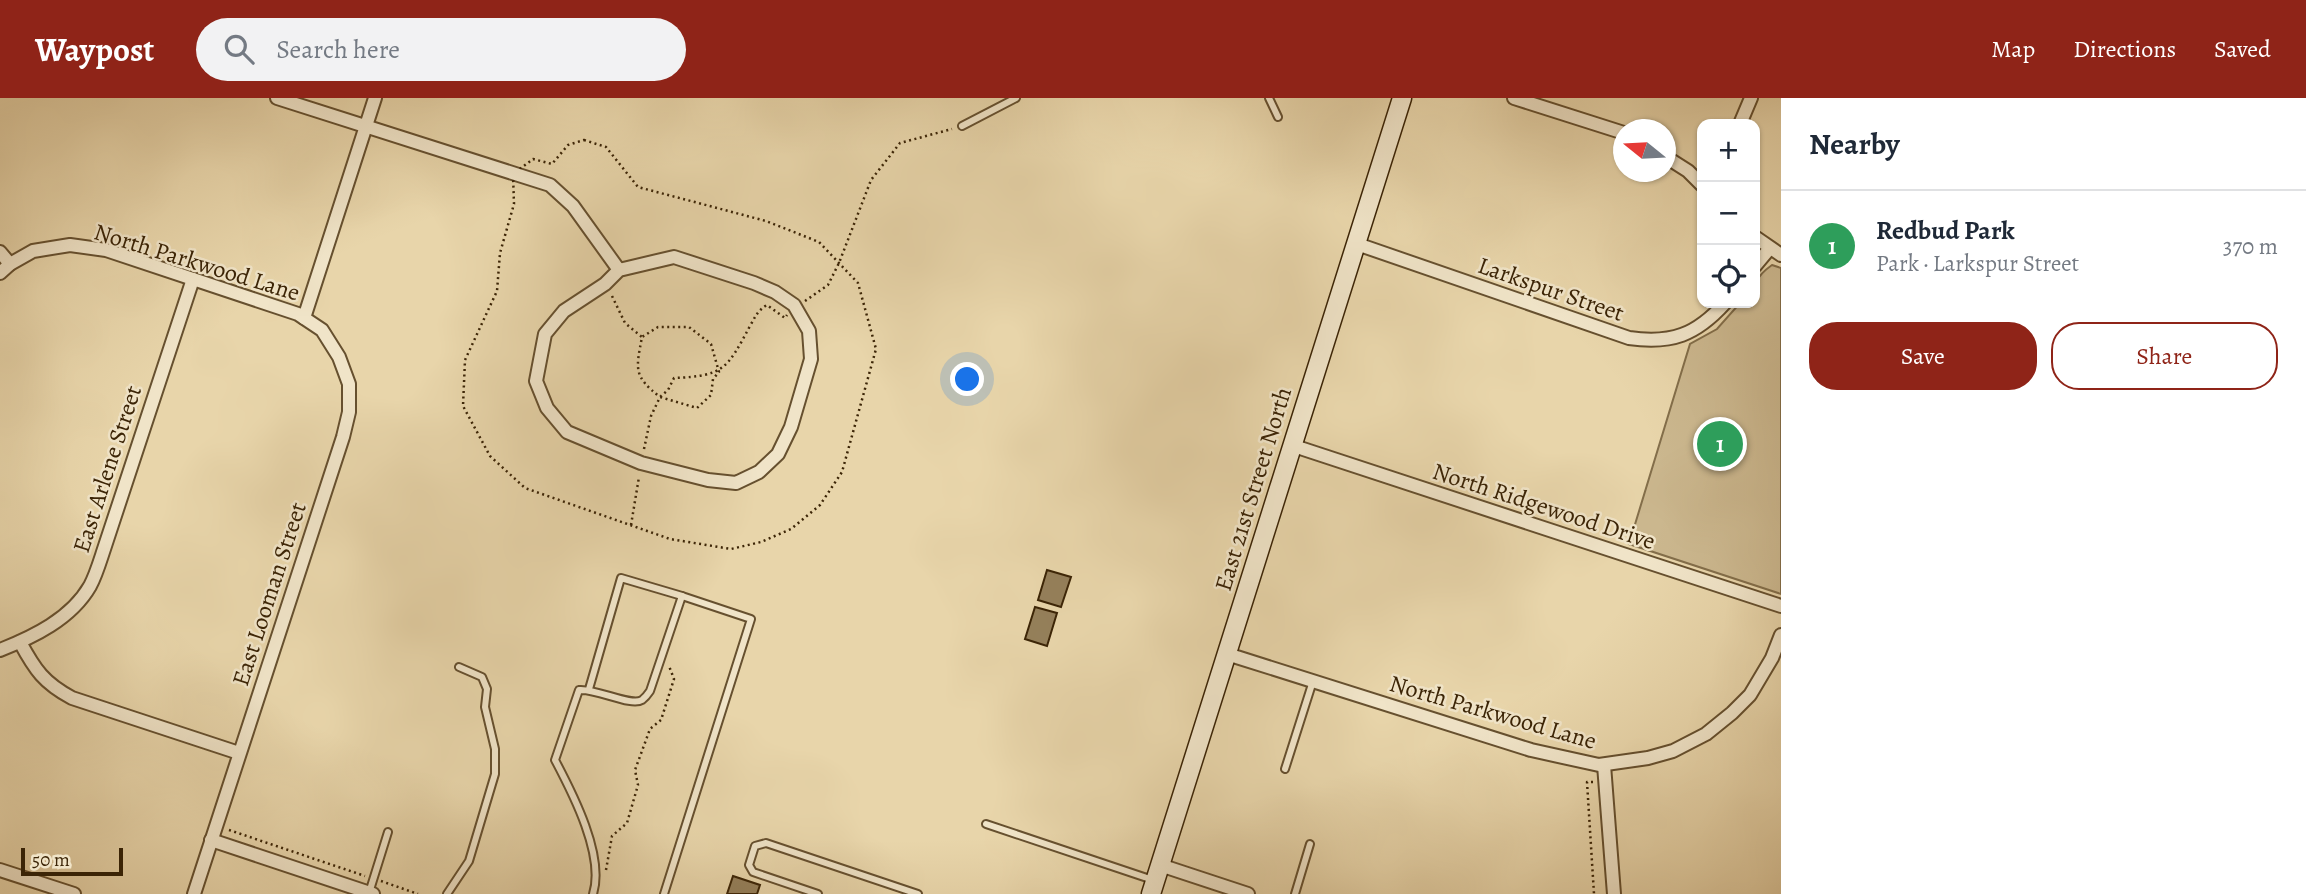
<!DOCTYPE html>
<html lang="en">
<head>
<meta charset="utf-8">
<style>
  :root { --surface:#fff; --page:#f2f2f3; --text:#1f2937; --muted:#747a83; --line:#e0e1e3; --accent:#8f2418 }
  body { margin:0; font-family:Alegreya,serif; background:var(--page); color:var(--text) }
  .controls { position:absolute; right:21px; top:21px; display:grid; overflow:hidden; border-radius:14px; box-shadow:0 2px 5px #0004 }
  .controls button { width:63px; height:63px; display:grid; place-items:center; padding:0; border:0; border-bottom:2px solid var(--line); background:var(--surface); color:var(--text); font:35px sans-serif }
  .compass { position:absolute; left:1613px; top:21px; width:63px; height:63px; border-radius:50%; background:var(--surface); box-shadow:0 2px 5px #0004; rotate:288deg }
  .scale { position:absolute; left:21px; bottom:18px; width:102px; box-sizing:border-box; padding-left:7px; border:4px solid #3b2406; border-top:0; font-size:19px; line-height:24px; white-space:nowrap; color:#3b2406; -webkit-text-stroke:5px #f0e4c8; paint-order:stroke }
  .you { position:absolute; left:968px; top:282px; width:24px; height:24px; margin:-18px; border:5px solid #fff; border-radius:50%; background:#1a73e8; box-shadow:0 0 0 10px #1a73e833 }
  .badge { display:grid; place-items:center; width:46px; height:46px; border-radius:50%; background:var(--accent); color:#fff; font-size:23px; font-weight:700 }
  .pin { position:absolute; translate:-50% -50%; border:4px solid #fff; box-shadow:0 2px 7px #0006 }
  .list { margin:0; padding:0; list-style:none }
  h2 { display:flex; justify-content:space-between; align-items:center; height:91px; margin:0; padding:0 28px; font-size:30px }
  h2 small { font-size:23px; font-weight:400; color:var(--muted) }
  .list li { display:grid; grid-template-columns:46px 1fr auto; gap:21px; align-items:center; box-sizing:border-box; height:112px; padding:0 28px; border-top:2px solid var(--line) }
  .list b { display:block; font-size:26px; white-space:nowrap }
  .list p { margin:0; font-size:23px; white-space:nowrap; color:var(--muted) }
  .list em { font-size:23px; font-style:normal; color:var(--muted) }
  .actions { display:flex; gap:14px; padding:21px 28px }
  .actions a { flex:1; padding:16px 0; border:2px solid var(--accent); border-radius:28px; text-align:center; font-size:24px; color:var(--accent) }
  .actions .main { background:var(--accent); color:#fff }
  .icon { flex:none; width:38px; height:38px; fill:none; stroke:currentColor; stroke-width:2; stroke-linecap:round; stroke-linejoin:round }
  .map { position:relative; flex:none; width:1781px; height:796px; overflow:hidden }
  header { display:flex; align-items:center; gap:42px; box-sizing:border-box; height:98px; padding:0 35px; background:var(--accent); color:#fff }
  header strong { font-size:33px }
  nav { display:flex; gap:38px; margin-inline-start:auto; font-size:24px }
  .search { width:490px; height:63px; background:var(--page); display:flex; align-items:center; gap:18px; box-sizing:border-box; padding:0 24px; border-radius:38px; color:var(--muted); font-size:26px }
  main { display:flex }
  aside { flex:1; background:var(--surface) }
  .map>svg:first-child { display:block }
</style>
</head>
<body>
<header>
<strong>Waypost</strong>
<div class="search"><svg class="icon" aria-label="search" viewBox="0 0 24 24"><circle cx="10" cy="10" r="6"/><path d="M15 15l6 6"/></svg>Search here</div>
<nav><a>Map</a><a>Directions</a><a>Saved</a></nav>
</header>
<main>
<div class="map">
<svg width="1781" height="796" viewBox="0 0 1781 796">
  <rect width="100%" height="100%" fill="#e8d5aa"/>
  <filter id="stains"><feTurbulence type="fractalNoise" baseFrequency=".00286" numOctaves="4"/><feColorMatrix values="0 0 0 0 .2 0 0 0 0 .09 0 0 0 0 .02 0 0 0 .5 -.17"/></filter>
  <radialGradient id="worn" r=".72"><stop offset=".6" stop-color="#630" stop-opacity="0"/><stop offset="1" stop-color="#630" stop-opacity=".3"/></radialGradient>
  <path fill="#cbb78e" stroke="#836e4a" stroke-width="2" d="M1772 167 1781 170V496L1629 446 1690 246 1717 231 1740 205H1755C1755 185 1755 179 1772 167Z"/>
  <g fill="#95805b" stroke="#3b2406" stroke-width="2">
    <path d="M1047 472 1071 479 1061 509 1038 502Z"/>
    <path d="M1035 509 1057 515 1047 548 1025 541Z"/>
    <path d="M733 778 760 787 757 796H727Z"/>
  </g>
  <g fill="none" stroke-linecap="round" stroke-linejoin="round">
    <g stroke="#66502f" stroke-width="10">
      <g id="lane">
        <path d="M1269 0 1278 19"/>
        <path d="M962 28 1016 0"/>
        <path d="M589 591 621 480 682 498"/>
        <path d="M1285 671 1313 583"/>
        <path d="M986 726 1153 782"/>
        <path d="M369 795 388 734"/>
        <path d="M447 796 469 763 495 676V651L485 609 487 591 482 579 459 569"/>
        <path d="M593 796C605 758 573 696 555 662L579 592C596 590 631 609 642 602 646 599 648 596 650 593L682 498 751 521 664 796"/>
        <path d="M818 796 753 774 749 767 755 748 766 745 918 796"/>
        <path d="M1295 796 1310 746"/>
      </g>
    </g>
    <g stroke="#66502f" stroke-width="16">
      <g id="street">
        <path d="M277 0 550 87 573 108 619 172 605 186 564 213 545 236 536 283 547 310 567 334 641 365 708 382 736 385 759 374 778 356 791 329 811 261 809 233 794 207 775 194 754 185 674 159 619 172"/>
        <path d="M1514 0 1624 35"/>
        <path d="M1740 26 1751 0"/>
        <path d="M1666 59 1688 73 1702 87"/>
        <path d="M1755 139 1781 157"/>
        <path d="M1357 146 1629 240C1672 246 1696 237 1725 205"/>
        <path d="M0 154 10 166"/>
        <path d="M1755 168 1770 150"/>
        <path d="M0 175 10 166 33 153 70 147 106 152 298 216 322 232 339 259 349 286V314L343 339 194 796"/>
        <path d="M304 220 375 0"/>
        <path d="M1294 348 1781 508"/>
        <path d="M20 544C35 572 44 585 72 600L239 655"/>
        <path d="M0 552C33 539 71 521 90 488 96 477 100 463 104 451L193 181"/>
        <path d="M1227 556 1531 652 1599 667 1648 660 1673 653 1706 636 1732 615 1750 597 1772 560 1781 537"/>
        <path d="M1604 667 1614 796"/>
        <path d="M211 742 373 796"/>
        <path d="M1160 767 1248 796"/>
        <path d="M0 772 74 796"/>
      </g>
    </g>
    <g stroke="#3b2406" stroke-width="21">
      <path id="secondary" d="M1151 796 1402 0"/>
    </g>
    <g stroke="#3b2406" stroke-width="2.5" stroke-dasharray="2 3.5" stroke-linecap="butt">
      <path d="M584 42 606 49 638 89 766 123 819 144 858 185 876 251 842 374 820 407 791 431 761 444 731 451 670 441 525 390 490 358 463 308 465 262 497 193 500 155 514 106 513 76 533 61 552 66 568 47Z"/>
      <path d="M612 198 625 225 642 239"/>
      <path d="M805 203 828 187 839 165 871 82 900 45 952 31"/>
      <path d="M644 351 651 318 660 299 697 310 711 297 713 281 719 274 711 246 689 229H658L642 239C636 271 633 278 660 299L668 292 674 280C724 278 727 271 750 228 755 219 758 212 767 207L785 220 787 217"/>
      <path d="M631 427 639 379"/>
      <path d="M1593 684H1587L1594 796"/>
      <path d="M229 732 365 778"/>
      <path d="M606 772 612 738 627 725 638 687 635 672 650 631 661 622 674 581 669 568"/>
      <path d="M381 783 418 796"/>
    </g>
    <use href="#lane" stroke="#f0e4c8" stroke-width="6"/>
    <use href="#street" stroke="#f0e4c8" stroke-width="12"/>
    <use href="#secondary" stroke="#f0e4c8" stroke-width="18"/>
  </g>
  <g text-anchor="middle" stroke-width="5" stroke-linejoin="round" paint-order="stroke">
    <g font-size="24" fill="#3b2406" stroke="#f0e4c8">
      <text transform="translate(197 164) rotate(17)" y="8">North Parkwood Lane</text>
      <text transform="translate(1551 191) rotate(19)" y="8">Larkspur Street</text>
      <text transform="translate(107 371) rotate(-72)" y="8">East Arlene Street</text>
      <text transform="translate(1253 391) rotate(-73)" y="8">East 21st Street North</text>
      <text transform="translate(1544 408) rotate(18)" y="8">North Ridgewood Drive</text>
      <text transform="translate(269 496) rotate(-72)" y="8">East Looman Street</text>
      <text transform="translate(1493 614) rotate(16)" y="8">North Parkwood Lane</text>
    </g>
  </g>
  <rect width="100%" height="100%" filter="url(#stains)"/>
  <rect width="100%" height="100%" fill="url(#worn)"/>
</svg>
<div class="controls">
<button>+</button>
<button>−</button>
<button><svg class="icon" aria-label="locate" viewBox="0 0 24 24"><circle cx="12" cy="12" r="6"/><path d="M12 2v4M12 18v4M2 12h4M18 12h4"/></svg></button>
</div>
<svg class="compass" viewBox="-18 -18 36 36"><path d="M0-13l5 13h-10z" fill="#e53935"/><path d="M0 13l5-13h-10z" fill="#747a83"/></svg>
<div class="scale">50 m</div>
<div class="you"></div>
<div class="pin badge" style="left:1720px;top:346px;background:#2e9e5b">1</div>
</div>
<aside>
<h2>Nearby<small></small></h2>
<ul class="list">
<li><span class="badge" style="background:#2e9e5b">1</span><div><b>Redbud Park</b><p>Park · Larkspur Street</p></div><em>370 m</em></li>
</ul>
<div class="actions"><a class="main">Save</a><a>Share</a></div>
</aside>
</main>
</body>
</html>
